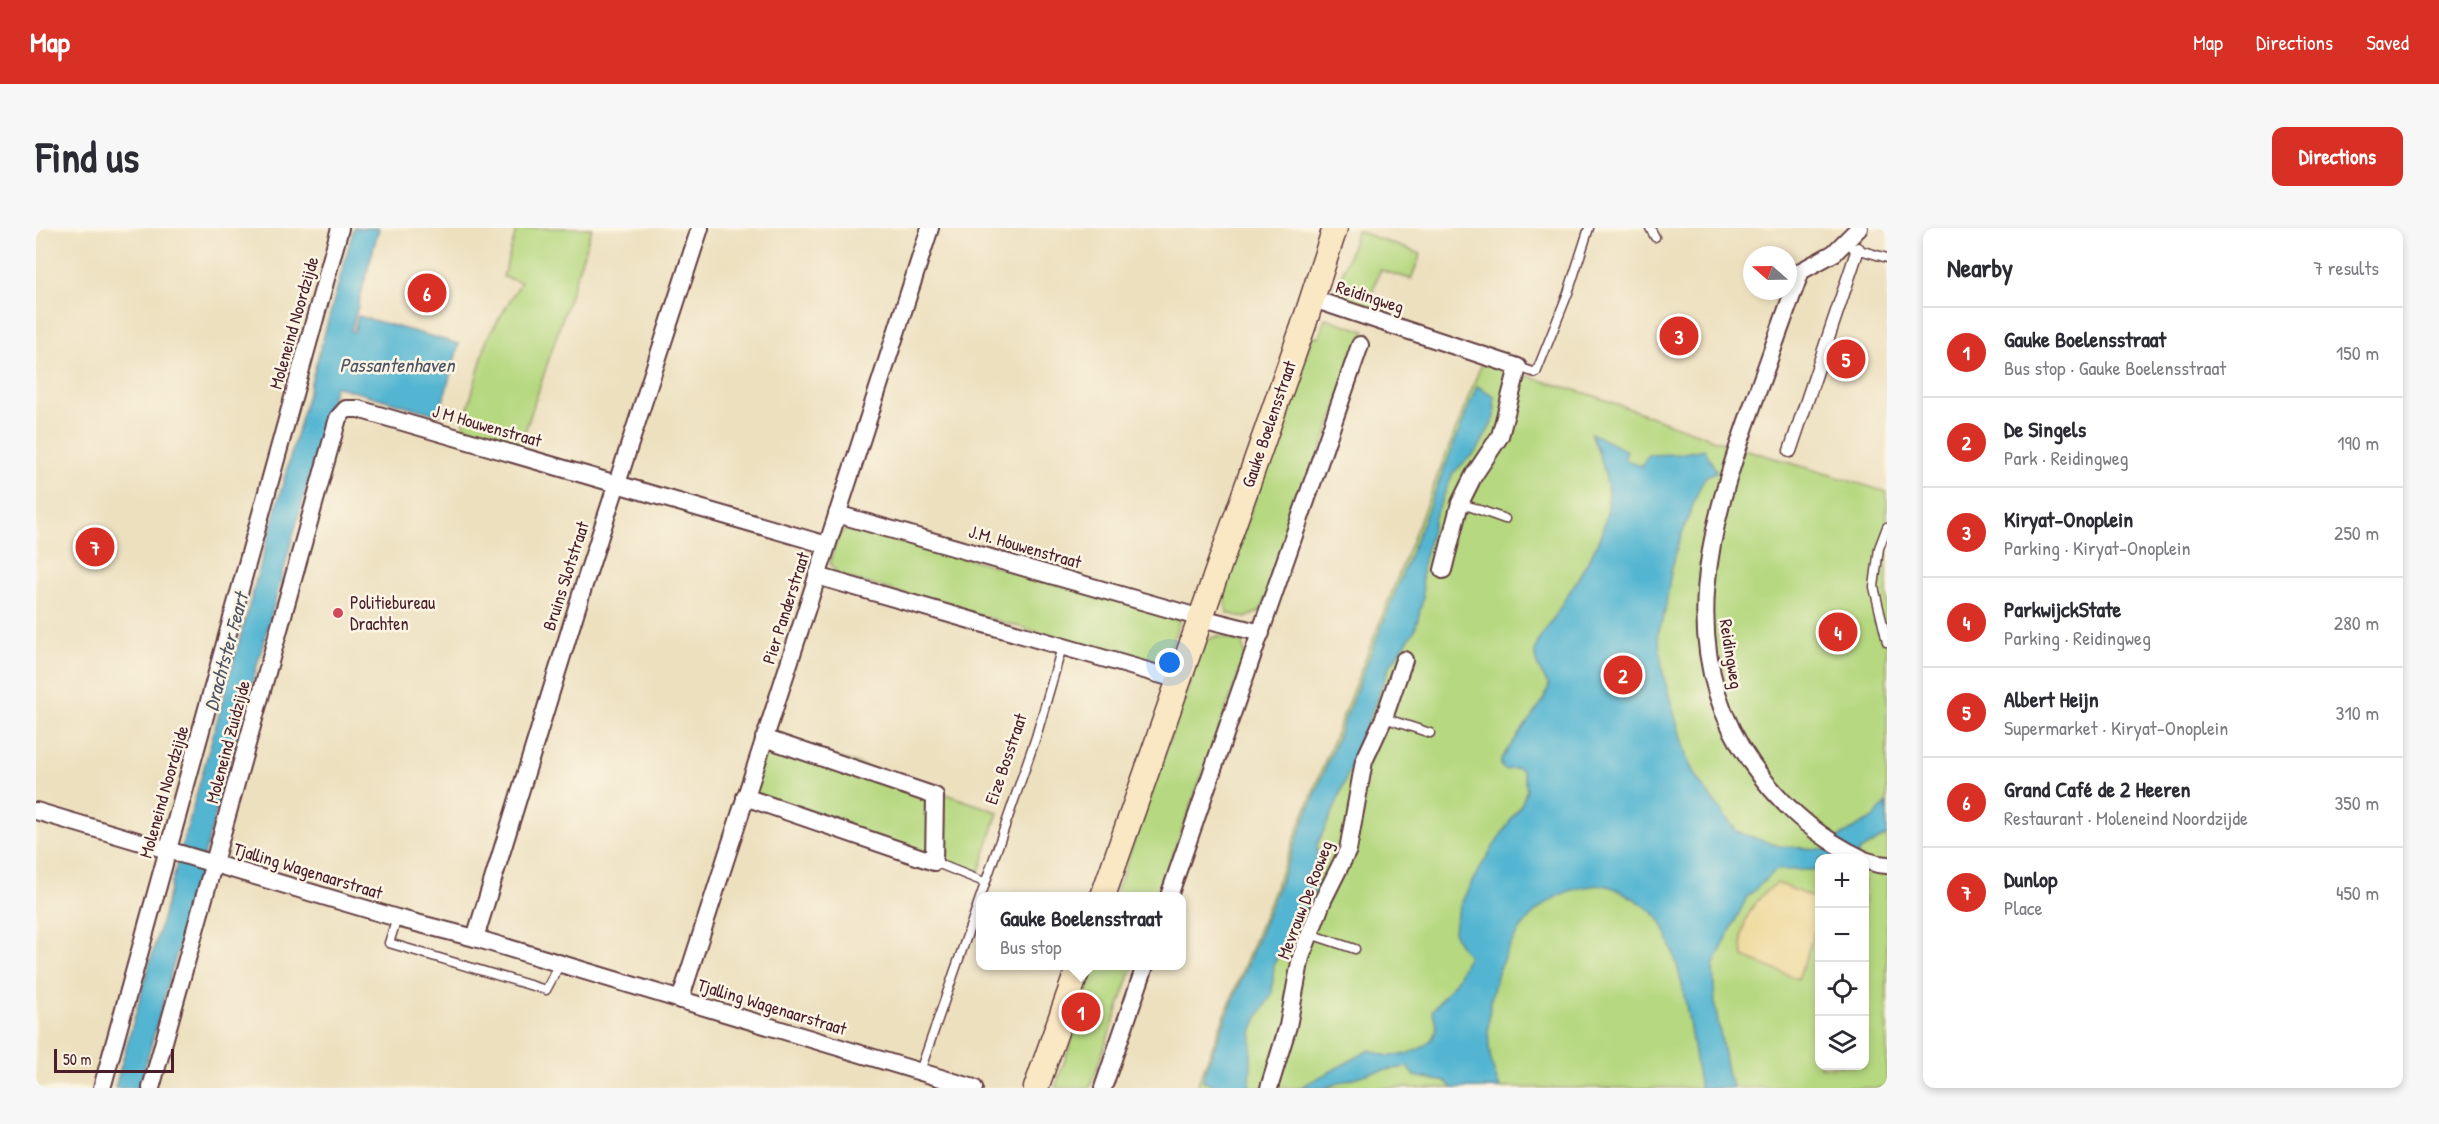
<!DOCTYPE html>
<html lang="en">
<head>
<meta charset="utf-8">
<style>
  :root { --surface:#fff; --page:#f7f7f7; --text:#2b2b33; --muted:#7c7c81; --line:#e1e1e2; --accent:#d93025 }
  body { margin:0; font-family:"Patrick Hand",sans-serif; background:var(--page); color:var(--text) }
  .controls { position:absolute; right:18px; bottom:18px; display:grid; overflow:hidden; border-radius:12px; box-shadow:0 3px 9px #0003 }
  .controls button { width:54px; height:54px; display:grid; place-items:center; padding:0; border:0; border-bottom:2px solid var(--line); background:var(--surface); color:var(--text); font:30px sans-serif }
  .compass { position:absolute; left:1707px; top:18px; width:54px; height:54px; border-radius:50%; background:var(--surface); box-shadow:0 3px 9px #0003; rotate:290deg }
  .scale { position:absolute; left:18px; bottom:15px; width:120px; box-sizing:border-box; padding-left:6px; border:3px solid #4a1f2b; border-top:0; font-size:16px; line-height:21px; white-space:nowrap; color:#4a1f2b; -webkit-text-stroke:4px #fcf5e5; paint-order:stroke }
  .you { position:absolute; left:1134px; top:435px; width:21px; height:21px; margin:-15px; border:4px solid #fff; border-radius:50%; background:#1a73e8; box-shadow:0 0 0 9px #1a73e833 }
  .badge { display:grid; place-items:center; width:39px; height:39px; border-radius:50%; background:var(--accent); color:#fff; font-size:20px; font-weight:700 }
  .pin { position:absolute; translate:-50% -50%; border:3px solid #fff; box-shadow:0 2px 6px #0006 }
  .popup { position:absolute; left:940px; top:664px; width:210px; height:78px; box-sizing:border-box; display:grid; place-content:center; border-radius:12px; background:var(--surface); filter:drop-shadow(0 2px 4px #0005); font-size:20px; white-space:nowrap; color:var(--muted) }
  .popup b { font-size:22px; color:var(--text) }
  .popup::after { content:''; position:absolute; left:50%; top:100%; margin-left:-12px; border:12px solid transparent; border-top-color:var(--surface) }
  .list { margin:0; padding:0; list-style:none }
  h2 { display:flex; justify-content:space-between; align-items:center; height:78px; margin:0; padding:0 24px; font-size:26px }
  h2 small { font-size:20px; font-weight:400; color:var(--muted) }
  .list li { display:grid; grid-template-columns:39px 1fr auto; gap:18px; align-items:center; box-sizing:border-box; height:90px; padding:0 24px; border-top:2px solid var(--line) }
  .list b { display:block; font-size:22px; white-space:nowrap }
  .list p { margin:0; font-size:20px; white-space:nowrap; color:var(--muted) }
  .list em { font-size:20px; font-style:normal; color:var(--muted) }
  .icon { flex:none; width:33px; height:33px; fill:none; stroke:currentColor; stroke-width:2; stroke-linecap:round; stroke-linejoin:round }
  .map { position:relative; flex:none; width:1851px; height:860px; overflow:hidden; border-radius:12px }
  header { display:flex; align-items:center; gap:36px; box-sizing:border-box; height:84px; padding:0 30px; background:var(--accent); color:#fff }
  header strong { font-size:28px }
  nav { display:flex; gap:33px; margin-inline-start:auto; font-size:21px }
  .intro { display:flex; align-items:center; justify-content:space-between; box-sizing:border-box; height:144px; padding:0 36px }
  h1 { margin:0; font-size:42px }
  .button { padding:15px 27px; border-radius:12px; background:var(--accent); color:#fff; font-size:21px; font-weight:700 }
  main { display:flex; gap:36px; padding:0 36px }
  aside { flex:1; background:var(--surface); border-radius:12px; box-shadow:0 3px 9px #0003 }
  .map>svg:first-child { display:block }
</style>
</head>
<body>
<header>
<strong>Map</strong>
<nav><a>Map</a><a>Directions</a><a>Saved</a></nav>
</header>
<div class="intro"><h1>Find us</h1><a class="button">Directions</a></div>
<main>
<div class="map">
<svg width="1851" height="860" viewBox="0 0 1851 860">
  <rect width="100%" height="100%" fill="#fcf5e5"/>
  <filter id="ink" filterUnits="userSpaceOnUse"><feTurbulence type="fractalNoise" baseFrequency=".0167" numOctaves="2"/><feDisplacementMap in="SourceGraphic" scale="12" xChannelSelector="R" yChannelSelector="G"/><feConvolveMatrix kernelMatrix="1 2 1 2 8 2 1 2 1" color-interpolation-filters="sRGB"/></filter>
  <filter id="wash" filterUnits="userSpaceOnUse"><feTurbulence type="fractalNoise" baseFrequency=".008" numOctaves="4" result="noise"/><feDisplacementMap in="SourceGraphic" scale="24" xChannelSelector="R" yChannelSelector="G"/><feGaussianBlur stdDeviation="1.35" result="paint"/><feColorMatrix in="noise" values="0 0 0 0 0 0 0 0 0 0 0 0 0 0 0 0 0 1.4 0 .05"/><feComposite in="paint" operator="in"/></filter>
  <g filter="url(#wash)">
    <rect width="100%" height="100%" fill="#ede0bf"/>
    <g fill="#b6d880" stroke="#807c56" stroke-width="1.5" fill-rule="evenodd">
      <path d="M481 0H556L485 216 427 198 451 111 485 54 467 49Z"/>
      <path d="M1321 3 1385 26 1375 51 1344 42 1335 68 1352 74 1347 88 1298 70Z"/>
      <path d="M1289 90 1329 103 1225 383 1209 390 1191 385 1187 362 1276 108 1283 109Z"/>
      <path d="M1446 135 1556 167 1685 214 1851 264V860H1160ZM1784 630H1828V838H1784Z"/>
      <path d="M820 298 1144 392 1127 440 802 347 794 335C799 319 800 299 820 298Z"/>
      <path d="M1181 408 1206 414 1209 429 1122 668H1079L1168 413Z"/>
      <path d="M734 506 962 584 942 648 713 567Z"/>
      <path d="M1055 738H1097L1054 860H1019L1046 783 1051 785 1055 773 1044 770Z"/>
    </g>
    <path fill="#eeda9e" stroke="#9c7c64" stroke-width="1.5" d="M1741 655 1783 672V692L1762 751 1708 729C1700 699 1716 672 1741 655Z"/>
    <g fill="#52b5d1" stroke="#4e6a7e" stroke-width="1.5">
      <path d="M318 0H343L315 103 318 104 322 88 423 116 403 187 299 158 103 860H79Z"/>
      <path d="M1441 158 1458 168 1459 189 1442 221 1417 245 1398 291 1386 341 1387 371 1379 402 1353 439 1299 579 1281 617 1282 653 1275 675 1252 709 1238 736 1236 766 1222 789 1216 805 1214 858C1197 860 1183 860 1167 853L1168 846Z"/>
      <path d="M1555 205 1591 223 1588 231 1606 238 1612 227 1643 226 1668 221 1681 244 1670 248 1663 261 1642 316 1635 344 1629 383 1622 405 1627 446 1651 531 1661 551 1701 604 1743 618 1793 622 1801 610 1837 590 1851 575V607L1824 623 1819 630H1784L1783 642H1740L1711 669 1677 738 1679 778 1692 848 1698 860H1664C1654 808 1649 744 1626 696 1620 685 1606 675 1595 669 1572 655 1565 655 1540 661 1465 681 1433 796 1464 860H1417L1410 854 1379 848 1372 839 1336 844 1288 860 1265 859 1334 822C1340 824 1346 827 1353 828 1369 828 1397 820 1400 801 1401 796 1398 788 1396 783L1420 753 1432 728C1428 722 1421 715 1419 708 1411 680 1470 601 1486 575L1491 561 1486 542 1481 540 1469 542 1465 538V531L1507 473 1513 458C1509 450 1500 438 1499 429 1498 414 1512 399 1519 388 1537 356 1564 322 1571 285 1576 257 1565 231 1555 205Z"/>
    </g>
  </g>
  <g filter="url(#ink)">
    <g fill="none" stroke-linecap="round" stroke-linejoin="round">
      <g stroke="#623c41" stroke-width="11">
        <g id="service">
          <path d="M1614 0 1619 9"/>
          <path d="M1817 20 1851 30"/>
          <path d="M1752 44 1765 43"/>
          <path d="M1482 139 1500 145 1532 65 1553 0"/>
          <path d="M1424 275 1469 291"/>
          <path d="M1851 299 1843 320 1838 359 1851 414"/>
          <path d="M1348 490 1394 505"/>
          <path d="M898 634 948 654"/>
          <path d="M361 690 353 715 510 762 524 736"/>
          <path d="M1274 706 1319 721"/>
          <path d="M884 843 1000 509 1026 419"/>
        </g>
      </g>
      <g stroke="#623c41" stroke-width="15">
        <path id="pedestrian" d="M1754 223 1822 21"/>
      </g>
      <g stroke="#623c41" stroke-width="20">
        <g id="minor">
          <path d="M1823 0 1798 25 1765 43C1748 88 1733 132 1717 176 1674 296 1636 422 1716 536 1744 576 1781 609 1825 630"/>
          <path d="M1277 71 1482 139 1464 208 1438 247 1424 275 1407 342"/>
          <path d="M801 286 1165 390 1225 405"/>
          <path d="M781 348 1143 452"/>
          <path d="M709 569 898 634 899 568 728 510"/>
          <path d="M0 583 361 690 439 710 938 860"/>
          <path d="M1828 632 1842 636 1851 637"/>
          <path d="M1133 668 1324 117"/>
          <path d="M439 710 547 360 664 0"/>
          <path d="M644 772 894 0"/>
          <path d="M66 860 304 0"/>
          <path d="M115 860 302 190 310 181H322L791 317"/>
          <path d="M1067 860 1109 738"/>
          <path d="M1233 860 1252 798 1265 729 1287 672 1312 622 1328 533 1348 490 1368 432"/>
        </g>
      </g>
      <g stroke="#623c41" stroke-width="27">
        <g id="secondary">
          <path d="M1067 668 1267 99 1299 0"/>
          <path d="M1000 860 1043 738"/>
        </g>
      </g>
      <use href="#service" stroke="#fff" stroke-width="8"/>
      <use href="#pedestrian" stroke="#fff" stroke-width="12"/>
      <use href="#minor" stroke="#fff" stroke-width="16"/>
      <use href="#secondary" stroke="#fae7c3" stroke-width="24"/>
    </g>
  </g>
  <circle fill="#d1495b" stroke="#fcf5e5" stroke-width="2" cx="302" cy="385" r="6"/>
  <g text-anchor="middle" stroke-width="5" stroke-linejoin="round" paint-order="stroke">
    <g font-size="18" fill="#4a1f2b" stroke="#fcf5e5">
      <text transform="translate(1334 69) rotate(18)" y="6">Reidingweg</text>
      <text transform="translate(258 95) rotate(-74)" y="6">Moleneind Noordzijde</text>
      <text transform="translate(1233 196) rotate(-71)" y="6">Gauke Boelensstraat</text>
      <text transform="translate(451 198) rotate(16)" y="6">J M Houwenstraat</text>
      <text transform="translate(989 319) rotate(16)" y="6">J.M. Houwenstraat</text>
      <text transform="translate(530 348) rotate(-72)" y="6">Bruins Slotstraat</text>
      <text transform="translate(750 380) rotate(-72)" y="6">Pier Panderstraat</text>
      <text transform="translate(1695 426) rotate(81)" y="6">Reidingweg</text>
      <text transform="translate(192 514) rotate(-75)" y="6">Moleneind Zuidzijde</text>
      <text transform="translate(970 531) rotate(-71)" y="6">Eize Bosstraat</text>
      <text transform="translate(128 564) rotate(-74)" y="6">Moleneind Noordzijde</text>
      <text transform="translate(272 643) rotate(17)" y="6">Tjalling Wagenaarstraat</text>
      <text transform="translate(1269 672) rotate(-69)" y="6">Mevrouw De Rooweg</text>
      <text transform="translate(736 779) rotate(17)" y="6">Tjalling Wagenaarstraat</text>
    </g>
    <g font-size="18" fill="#4a1f2b" stroke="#fcf5e5" text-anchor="start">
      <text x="314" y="381">Politiebureau<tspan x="314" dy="21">Drachten</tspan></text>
    </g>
    <g font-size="20" font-style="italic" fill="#4d5465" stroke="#fcf5e5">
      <text x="361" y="144">Passantenhaven</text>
      <text transform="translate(190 424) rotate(-75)" y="7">Drachtster Feart</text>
    </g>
  </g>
</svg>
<div class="controls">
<button>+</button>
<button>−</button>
<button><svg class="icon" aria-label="locate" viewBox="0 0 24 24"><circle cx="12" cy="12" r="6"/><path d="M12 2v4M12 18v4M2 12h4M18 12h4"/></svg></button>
<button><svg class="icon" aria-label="layers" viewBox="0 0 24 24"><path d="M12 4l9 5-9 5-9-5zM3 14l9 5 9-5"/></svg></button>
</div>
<svg class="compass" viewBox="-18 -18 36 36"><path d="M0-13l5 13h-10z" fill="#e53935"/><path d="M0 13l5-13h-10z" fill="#7c7c81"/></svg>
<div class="scale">50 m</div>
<div class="you"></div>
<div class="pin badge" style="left:1045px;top:784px">1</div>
<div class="popup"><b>Gauke Boelensstraat</b>Bus stop</div>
<div class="pin badge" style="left:1587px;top:447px">2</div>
<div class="pin badge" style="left:1643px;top:108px">3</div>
<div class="pin badge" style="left:1802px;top:404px">4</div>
<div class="pin badge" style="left:1810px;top:131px">5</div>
<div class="pin badge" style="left:391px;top:65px">6</div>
<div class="pin badge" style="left:59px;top:319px">7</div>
</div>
<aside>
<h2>Nearby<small>7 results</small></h2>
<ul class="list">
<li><span class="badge">1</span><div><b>Gauke Boelensstraat</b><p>Bus stop · Gauke Boelensstraat</p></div><em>150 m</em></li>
<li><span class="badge">2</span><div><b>De Singels</b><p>Park · Reidingweg</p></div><em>190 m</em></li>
<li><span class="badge">3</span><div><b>Kiryat-Onoplein</b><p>Parking · Kiryat-Onoplein</p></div><em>250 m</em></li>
<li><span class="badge">4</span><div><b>ParkwijckState</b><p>Parking · Reidingweg</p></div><em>280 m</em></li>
<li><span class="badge">5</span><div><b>Albert Heijn</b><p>Supermarket · Kiryat-Onoplein</p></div><em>310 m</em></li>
<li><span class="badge">6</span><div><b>Grand Café de 2 Heeren</b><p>Restaurant · Moleneind Noordzijde</p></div><em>350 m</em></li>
<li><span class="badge">7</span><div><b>Dunlop</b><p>Place</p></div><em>450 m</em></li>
</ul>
</aside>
</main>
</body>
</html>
